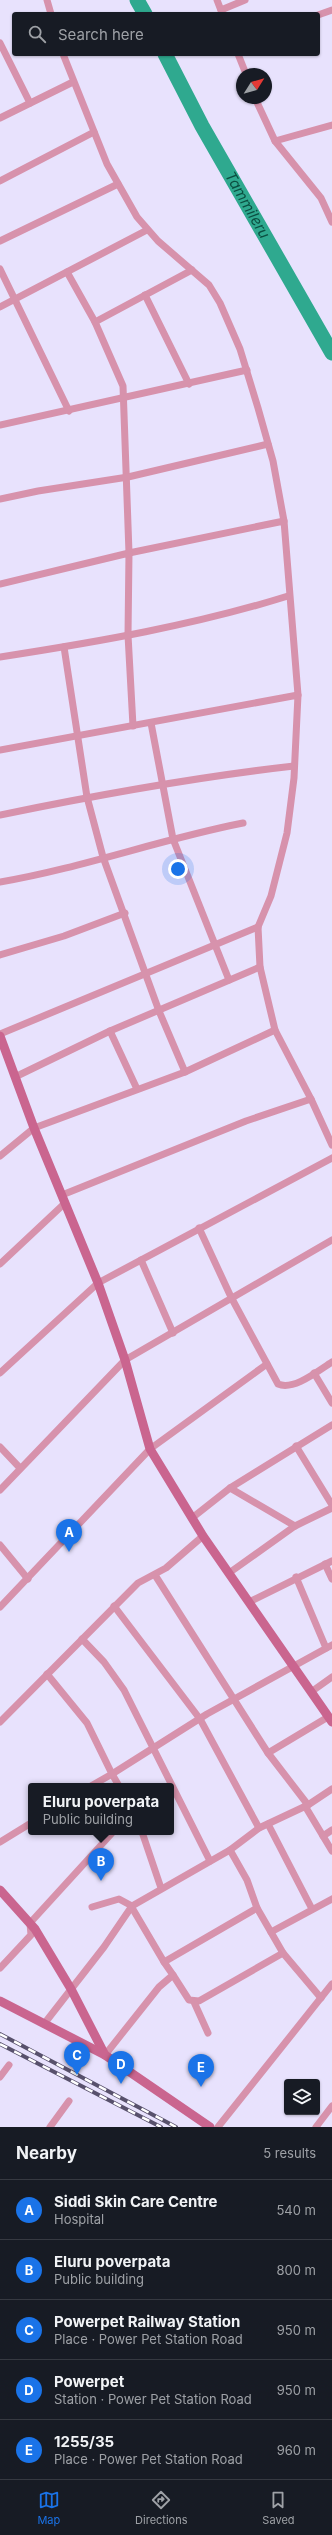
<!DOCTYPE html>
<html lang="en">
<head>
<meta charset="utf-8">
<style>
  :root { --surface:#171b24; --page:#242831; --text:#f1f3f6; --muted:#9ea1a6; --line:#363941; --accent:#1a73e8 }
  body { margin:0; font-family:Inter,sans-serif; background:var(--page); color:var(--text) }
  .controls { position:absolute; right:12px; bottom:12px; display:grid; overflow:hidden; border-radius:4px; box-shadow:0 1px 3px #0004 }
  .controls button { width:36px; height:36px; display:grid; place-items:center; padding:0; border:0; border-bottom:1px solid var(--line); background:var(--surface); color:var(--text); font:20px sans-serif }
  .compass { position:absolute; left:236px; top:68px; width:36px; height:36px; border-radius:50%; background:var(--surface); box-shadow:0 1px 3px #0004; rotate:53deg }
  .you { position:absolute; left:178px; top:869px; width:14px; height:14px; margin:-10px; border:3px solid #fff; border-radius:50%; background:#1a73e8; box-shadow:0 0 0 6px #1a73e833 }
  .badge { display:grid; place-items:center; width:26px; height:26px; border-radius:50%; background:var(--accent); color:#fff; font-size:13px; font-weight:700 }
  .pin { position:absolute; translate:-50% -33px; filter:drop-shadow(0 1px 2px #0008) }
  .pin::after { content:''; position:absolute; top:21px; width:14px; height:12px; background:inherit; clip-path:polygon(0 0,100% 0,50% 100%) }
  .popup { position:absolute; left:28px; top:1783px; width:146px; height:52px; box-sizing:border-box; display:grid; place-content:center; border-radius:4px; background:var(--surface); filter:drop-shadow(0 1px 3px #0005); font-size:13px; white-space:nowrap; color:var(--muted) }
  .popup b { font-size:15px; color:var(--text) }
  .popup::after { content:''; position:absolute; left:50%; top:100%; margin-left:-8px; border:8px solid transparent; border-top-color:var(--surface) }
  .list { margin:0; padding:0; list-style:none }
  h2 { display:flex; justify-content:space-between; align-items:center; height:52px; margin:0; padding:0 16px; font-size:17px }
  h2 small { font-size:13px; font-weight:400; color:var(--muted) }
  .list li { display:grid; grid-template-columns:26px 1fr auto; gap:12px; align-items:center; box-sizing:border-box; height:60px; padding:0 16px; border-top:1px solid var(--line) }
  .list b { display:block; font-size:15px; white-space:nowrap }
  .list p { margin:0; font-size:13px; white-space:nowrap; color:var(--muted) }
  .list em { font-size:13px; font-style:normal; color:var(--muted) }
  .icon { flex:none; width:22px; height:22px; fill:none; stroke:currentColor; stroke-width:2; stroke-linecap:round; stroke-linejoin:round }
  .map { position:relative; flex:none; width:332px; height:2127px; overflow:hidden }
  .search { position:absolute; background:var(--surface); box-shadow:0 1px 3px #0004; left:12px; right:12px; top:12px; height:44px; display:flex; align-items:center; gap:10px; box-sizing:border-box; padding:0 14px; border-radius:4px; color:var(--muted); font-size:15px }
  .sheet { height:352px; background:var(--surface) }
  nav { display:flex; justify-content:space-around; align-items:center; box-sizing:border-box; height:56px; border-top:1px solid var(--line); background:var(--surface); font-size:11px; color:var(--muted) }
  nav a { display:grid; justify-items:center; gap:2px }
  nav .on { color:var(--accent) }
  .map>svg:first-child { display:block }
</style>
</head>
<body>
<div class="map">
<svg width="332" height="2127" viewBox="0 0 332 2127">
  <rect width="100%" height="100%" fill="#e8e2fd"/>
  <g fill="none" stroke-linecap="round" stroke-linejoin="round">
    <g stroke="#2fa98f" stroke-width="15">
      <path d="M137 0 145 14"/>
      <path id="s1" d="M165 54 202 126 332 353"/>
    </g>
    <g stroke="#d792ac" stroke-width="7">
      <path d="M47 0 51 14"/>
      <path d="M217 0 222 13"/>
      <path d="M221 10 245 0"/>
      <path d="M318 15 332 10"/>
      <path d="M0 43 30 103"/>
      <path d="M63 54 107 164 137 217 158 241 209 285 220 303 240 349 258 408 273 461 284 521"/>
      <path d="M238 54 246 74"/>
      <path d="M255 98 275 141 321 198 332 222"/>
      <path d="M0 118 73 82"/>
      <path d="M275 141 332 125"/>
      <path d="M0 181 94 132"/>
      <path d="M0 241 118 184"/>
      <path d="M0 269 69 411"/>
      <path d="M67 272 95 322 123 386 129 553 284 521 298 695"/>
      <path d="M145 295 189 384"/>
      <path d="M0 307 147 230"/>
      <path d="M95 322 192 270"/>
      <path d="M0 425 247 370"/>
      <path d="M0 499 38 491 128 477 268 444"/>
      <path d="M0 584 129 553 128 635 133 726"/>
      <path d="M64 647 87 797 103 857 159 1011 185 1072"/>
      <path d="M0 657C97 642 195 625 288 596"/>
      <path d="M151 723 173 839 229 980"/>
      <path d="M0 750 298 695 294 778 287 833 271 896 258 927 260 967 275 1030 311 1099"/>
      <path d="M0 815C97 795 196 777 294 766"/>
      <path d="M0 882C82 868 161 839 243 823"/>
      <path d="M0 955 64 936 125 913"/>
      <path d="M110 1031 137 1089"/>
      <path d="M0 1034 258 927"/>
      <path d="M15 1077 110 1031 260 967"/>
      <path d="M0 1156 34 1128 185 1072 275 1030"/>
      <path d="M62 1195 246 1121 311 1099 332 1145"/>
      <path d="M199 1228 231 1297 278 1384C294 1391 319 1370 332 1362"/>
      <path d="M141 1260 173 1333"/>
      <path d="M0 1264 65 1203"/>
      <path d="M0 1373 98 1283 332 1158"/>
      <path d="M314 1373 332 1403"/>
      <path d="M296 1446 332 1505"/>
      <path d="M0 1447 20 1468"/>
      <path d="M230 1488 295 1526"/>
      <path d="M0 1490 125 1360 332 1240"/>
      <path d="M192 1518 230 1488 332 1425"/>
      <path d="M0 1545 28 1579"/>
      <path d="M325 1564 332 1579"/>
      <path d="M229 1573 295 1526 332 1508"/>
      <path d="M155 1575 268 1753"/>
      <path d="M296 1577 326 1648"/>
      <path d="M249 1602 332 1561"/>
      <path d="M114 1606 200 1719 259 1828"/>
      <path d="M0 1607 150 1449 267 1364"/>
      <path d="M82 1639 104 1662 124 1690 210 1861"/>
      <path d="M47 1674 87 1723 112 1774 91 1786"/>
      <path d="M311 1692 332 1677"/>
      <path d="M0 1722 138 1583 166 1568 203 1536"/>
      <path d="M119 1786 112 1774 207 1714 332 1645"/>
      <path d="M308 1805 268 1753 328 1717"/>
      <path d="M305 1806 332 1851"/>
      <path d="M268 1824 312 1909"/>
      <path d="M142 1832 161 1888"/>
      <path d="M323 1836 332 1830"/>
      <path d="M0 1842 31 1823"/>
      <path d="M131 1906 164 1962"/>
      <path d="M92 1907 119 1899 132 1906"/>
      <path d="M271 1932 332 1899"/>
      <path d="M283 1953 321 1998"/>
      <path d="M0 1968 31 1935 30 1923 113 1832"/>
      <path d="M173 1975 189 2000 199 2001 283 1953 257 1908"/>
      <path d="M194 2002 208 2033"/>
      <path d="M44 2024 104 1947 132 1906 230 1850"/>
      <path d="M105 2055 159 1987 173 1975 164 1962 257 1908 247 1880 230 1850 259 1828 308 1805 332 1789"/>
      <path d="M0 2077 9 2065"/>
      <path d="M50 2127 69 2101"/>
      <path d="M218 2127 332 1984"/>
      <path d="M316 2127 332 2106"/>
    </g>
    <g stroke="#ca658f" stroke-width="9">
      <path d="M0 1036 34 1128 98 1283 125 1360 150 1449 203 1536 332 1722"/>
      <path d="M0 1890 35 1929 71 1989 105 2055"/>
      <path d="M0 2001 105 2055 210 2127"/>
    </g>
    <g stroke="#58516c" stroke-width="4">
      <g id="rail">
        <path d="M0 2034 176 2127"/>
        <path d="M0 2044 161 2127"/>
      </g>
    </g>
    <use href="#rail" stroke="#fff" stroke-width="2.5" stroke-dasharray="8" stroke-linecap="butt"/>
  </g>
  <g text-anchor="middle" stroke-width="3.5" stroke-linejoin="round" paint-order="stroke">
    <g font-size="15" font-style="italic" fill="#0b4f41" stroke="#fff">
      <text dy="5" stroke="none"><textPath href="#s1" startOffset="172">Tammileru</textPath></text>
    </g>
  </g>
</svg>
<div class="controls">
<button><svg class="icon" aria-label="layers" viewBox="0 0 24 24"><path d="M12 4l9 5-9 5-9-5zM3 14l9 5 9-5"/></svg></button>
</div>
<svg class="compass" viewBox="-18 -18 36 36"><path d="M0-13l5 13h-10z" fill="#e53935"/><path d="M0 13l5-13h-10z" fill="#9ea1a6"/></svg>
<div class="you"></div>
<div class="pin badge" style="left:69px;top:1552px">A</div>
<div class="pin badge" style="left:101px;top:1881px">B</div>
<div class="popup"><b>Eluru poverpata</b>Public building</div>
<div class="pin badge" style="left:77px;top:2075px">C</div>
<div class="pin badge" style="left:121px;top:2084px">D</div>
<div class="pin badge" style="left:201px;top:2087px">E</div>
<div class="search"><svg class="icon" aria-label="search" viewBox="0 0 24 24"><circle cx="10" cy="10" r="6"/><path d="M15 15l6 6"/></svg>Search here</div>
</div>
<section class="sheet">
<h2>Nearby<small>5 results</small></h2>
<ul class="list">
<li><span class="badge">A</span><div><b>Siddi Skin Care Centre</b><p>Hospital</p></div><em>540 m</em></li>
<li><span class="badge">B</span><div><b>Eluru poverpata</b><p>Public building</p></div><em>800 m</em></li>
<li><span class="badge">C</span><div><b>Powerpet Railway Station</b><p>Place · Power Pet Station Road</p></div><em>950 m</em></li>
<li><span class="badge">D</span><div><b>Powerpet</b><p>Station · Power Pet Station Road</p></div><em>950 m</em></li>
<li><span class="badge">E</span><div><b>1255/35</b><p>Place · Power Pet Station Road</p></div><em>960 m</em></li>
</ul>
</section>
<nav>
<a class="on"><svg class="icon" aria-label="map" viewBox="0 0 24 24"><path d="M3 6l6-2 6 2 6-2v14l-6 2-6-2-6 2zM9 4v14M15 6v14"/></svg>Map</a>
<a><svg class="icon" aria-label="directions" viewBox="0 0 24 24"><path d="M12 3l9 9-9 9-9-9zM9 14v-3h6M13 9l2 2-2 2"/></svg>Directions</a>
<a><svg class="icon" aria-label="saved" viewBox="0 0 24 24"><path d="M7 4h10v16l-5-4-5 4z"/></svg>Saved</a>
</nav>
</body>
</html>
